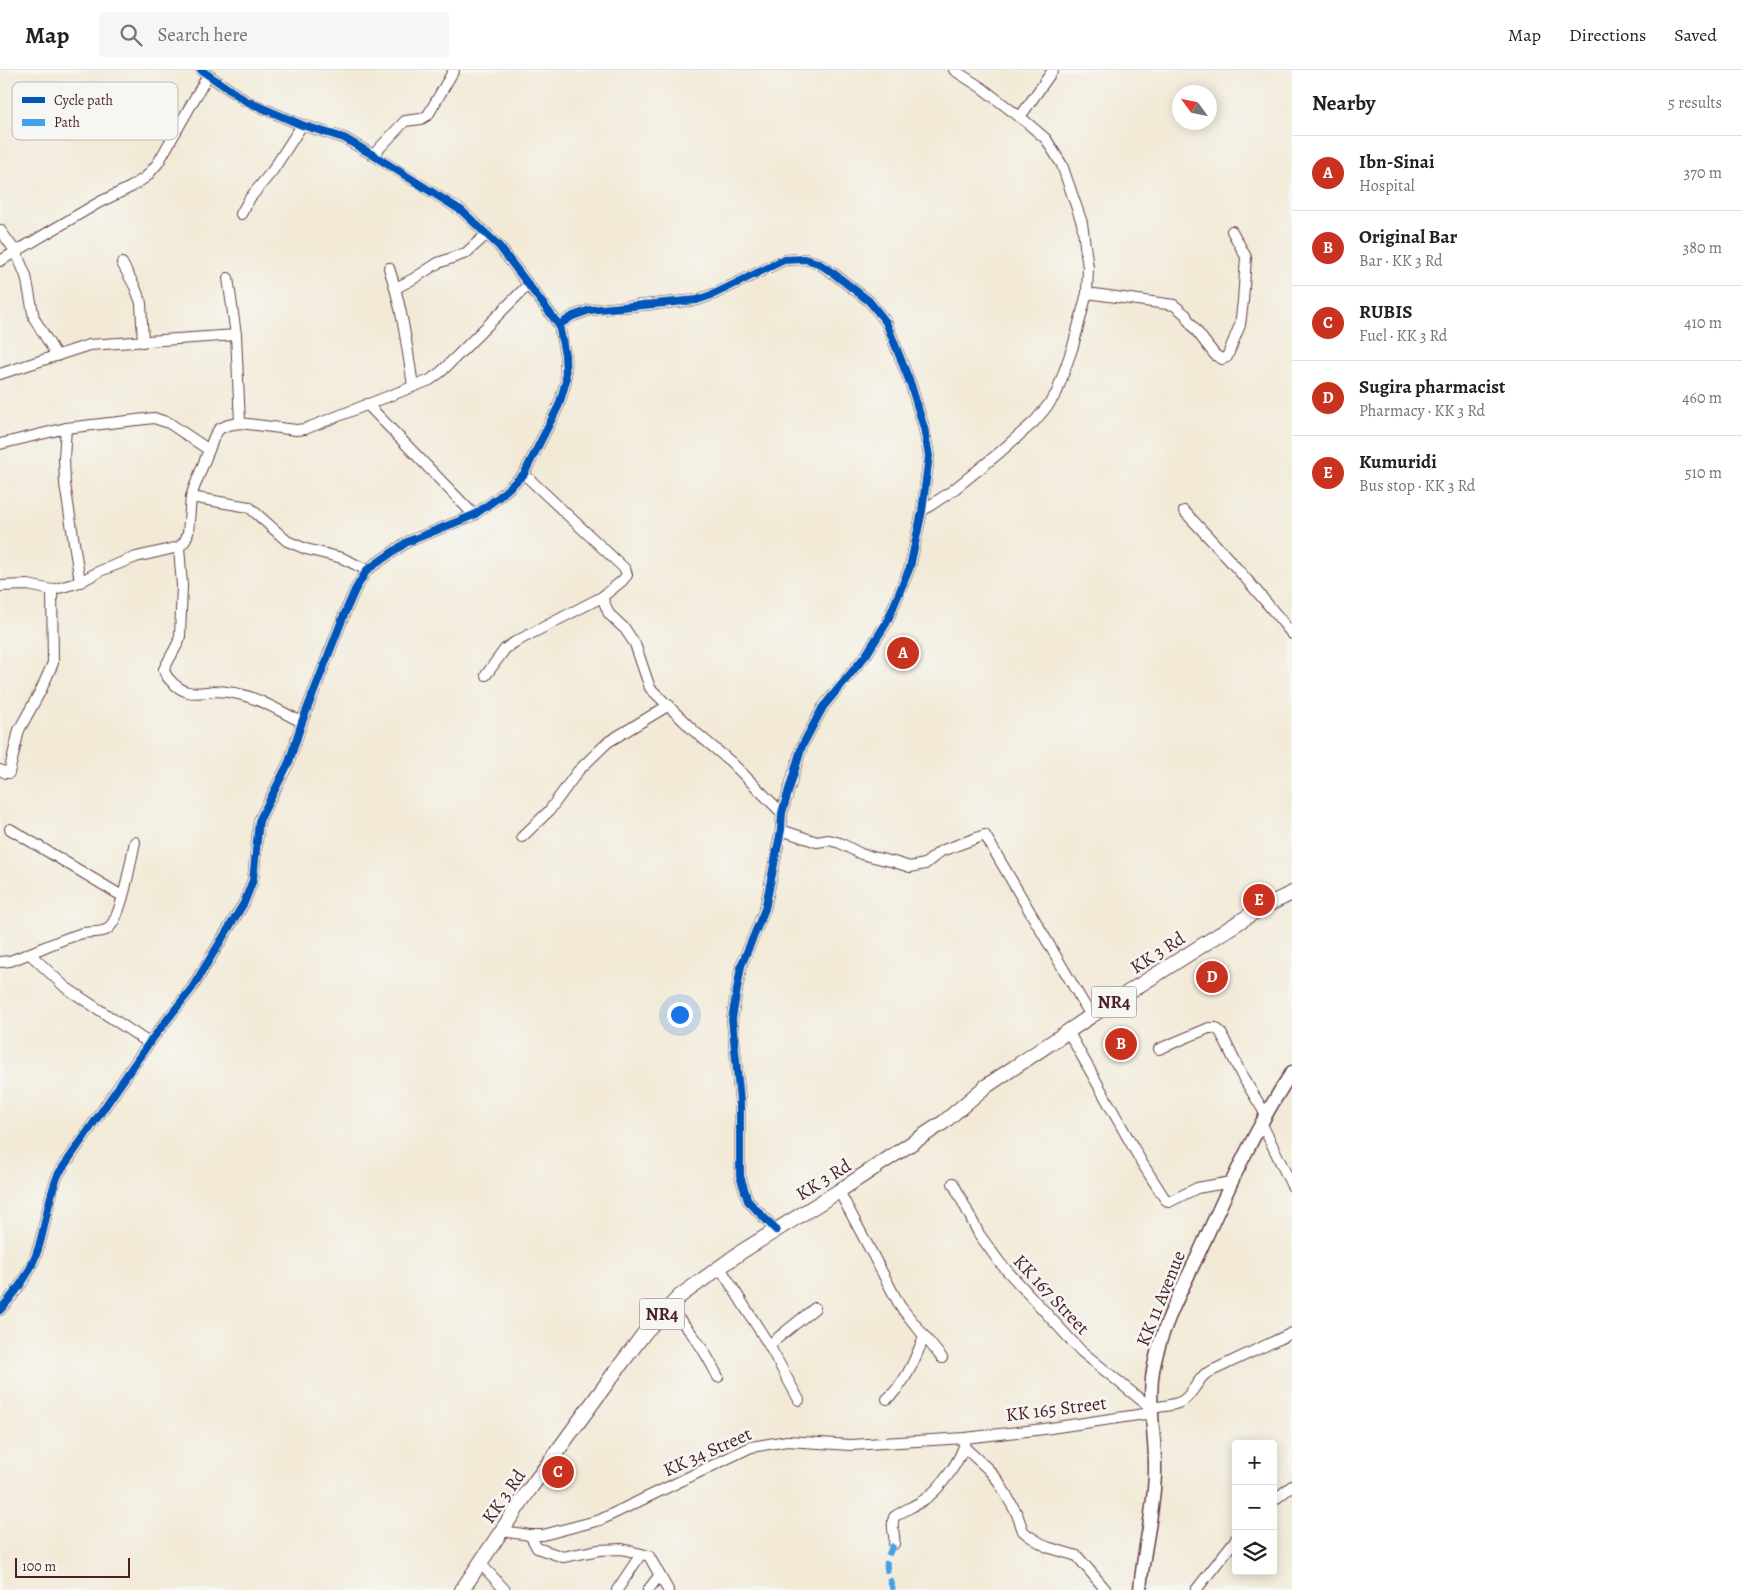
<!DOCTYPE html>
<html lang="en">
<head>
<meta charset="utf-8">
<style>
  :root { --surface:#fff; --page:#f6f6f6; --text:#202124; --muted:#757577; --line:#e0e0e0; --accent:#c8321e }
  body { margin:0; font-family:Alegreya,serif; background:var(--page); color:var(--text) }
  .controls { position:absolute; right:15px; bottom:15px; display:grid; overflow:hidden; border-radius:5px; box-shadow:0 2px 12px #0003 }
  .controls button { width:45px; height:45px; display:grid; place-items:center; padding:0; border:0; border-bottom:1px solid var(--line); background:var(--surface); color:var(--text); font:25px sans-serif }
  .compass { position:absolute; left:1172px; top:15px; width:45px; height:45px; border-radius:50%; background:var(--surface); box-shadow:0 2px 12px #0003; rotate:303deg }
  .scale { position:absolute; left:15px; bottom:12px; width:115px; box-sizing:border-box; padding-left:5px; border:2px solid #4a1f2b; border-top:0; font-size:14px; line-height:18px; white-space:nowrap; color:#4a1f2b; -webkit-text-stroke:4px #f6f6f2; paint-order:stroke }
  .you { position:absolute; left:679px; top:944px; width:18px; height:18px; margin:-12px; border:4px solid #fff; border-radius:50%; background:#1a73e8; box-shadow:0 0 0 8px #1a73e833 }
  .badge { display:grid; place-items:center; width:32px; height:32px; border-radius:50%; background:var(--accent); color:#fff; font-size:16px; font-weight:700 }
  .pin { position:absolute; translate:-50% -50%; border:2px solid #fff; box-shadow:0 1px 5px #0006 }
  .list { margin:0; padding:0; list-style:none }
  h2 { display:flex; justify-content:space-between; align-items:center; height:65px; margin:0; padding:0 20px; font-size:21px }
  h2 small { font-size:16px; font-weight:400; color:var(--muted) }
  .list li { display:grid; grid-template-columns:32px 1fr auto; gap:15px; align-items:center; box-sizing:border-box; height:75px; padding:0 20px; border-top:1px solid var(--line) }
  .list b { display:block; font-size:19px; white-space:nowrap }
  .list p { margin:0; font-size:16px; white-space:nowrap; color:var(--muted) }
  .list em { font-size:16px; font-style:normal; color:var(--muted) }
  .icon { flex:none; width:28px; height:28px; fill:none; stroke:currentColor; stroke-width:2; stroke-linecap:round; stroke-linejoin:round }
  .map { position:relative; flex:none; width:1292px; height:1520px; overflow:hidden }
  header { display:flex; align-items:center; gap:30px; box-sizing:border-box; height:70px; padding:0 25px; background:var(--surface); border-bottom:1px solid var(--line) }
  header strong { font-size:24px }
  nav { display:flex; gap:28px; margin-inline-start:auto; font-size:18px }
  .search { width:350px; height:45px; background:var(--page); display:flex; align-items:center; gap:12px; box-sizing:border-box; padding:0 18px; border-radius:5px; color:var(--muted); font-size:19px }
  main { display:flex }
  aside { flex:1; background:var(--surface) }
  .map>svg:first-child { display:block }
</style>
</head>
<body>
<header>
<strong>Map</strong>
<div class="search"><svg class="icon" aria-label="search" viewBox="0 0 24 24"><circle cx="10" cy="10" r="6"/><path d="M15 15l6 6"/></svg>Search here</div>
<nav><a>Map</a><a>Directions</a><a>Saved</a></nav>
</header>
<main>
<div class="map">
<svg width="1292" height="1520" viewBox="0 0 1292 1520">
  <rect width="100%" height="100%" fill="#f6f6f2"/>
  <filter id="ink" filterUnits="userSpaceOnUse"><feTurbulence type="fractalNoise" baseFrequency=".02" numOctaves="2"/><feDisplacementMap in="SourceGraphic" scale="10" xChannelSelector="R" yChannelSelector="G"/><feConvolveMatrix kernelMatrix="1 2 1 2 8 2 1 2 1" color-interpolation-filters="sRGB"/></filter>
  <filter id="wash" filterUnits="userSpaceOnUse"><feTurbulence type="fractalNoise" baseFrequency=".0096" numOctaves="4" result="noise"/><feDisplacementMap in="SourceGraphic" scale="20" xChannelSelector="R" yChannelSelector="G"/><feGaussianBlur stdDeviation="1.12" result="paint"/><feColorMatrix in="noise" values="0 0 0 0 0 0 0 0 0 0 0 0 0 0 0 0 0 1.4 0 .05"/><feComposite in="paint" operator="in"/></filter>
  <g filter="url(#wash)">
    <rect width="100%" height="100%" fill="#f2ead7"/>
  </g>
  <g filter="url(#ink)">
    <g fill="none" stroke-linecap="round" stroke-linejoin="round">
      <g stroke="#633d45" stroke-width="12">
        <g id="minor">
          <path d="M1020 47 1053 0"/>
          <path d="M373 85 405 51 421 49 428 45 454 0"/>
          <path d="M241 144 250 128 273 100 302 55"/>
          <path d="M0 160 16 182 26 206 34 248 57 286"/>
          <path d="M0 191 98 133 131 117 146 107 158 93 208 5"/>
          <path d="M122 193 135 217 141 233 143 272"/>
          <path d="M389 198C402 237 407 276 413 316"/>
          <path d="M228 208 236 265 240 353"/>
          <path d="M396 218 413 209 438 193 466 183 487 164"/>
          <path d="M1087 223 1174 235 1186 245 1188 250 1215 285 1222 289 1227 287 1240 255 1243 231 1246 187 1232 161"/>
          <path d="M559 255 573 246 590 240 697 230 714 224 784 190 805 189 818 193 833 203 869 231 886 252 911 315 924 358 929 386 922 441 910 497 887 552 866 585 823 637 802 676 782 743 781 760 765 839 741 896 732 949 740 1031V1106L748 1131 776 1160"/>
          <path d="M0 304 89 275 236 265"/>
          <path d="M367 334 474 445"/>
          <path d="M66 358 64 388 65 414 80 512"/>
          <path d="M0 374 66 358 154 348 169 353 209 380"/>
          <path d="M524 404 625 499 627 505 622 511 602 527 609 544 625 559 635 574 650 618 694 661 731 692 782 743"/>
          <path d="M191 427 249 437 287 471 306 479 342 488 367 500"/>
          <path d="M922 441 952 421 999 383 1035 351 1049 334 1057 322 1073 276 1087 223 1088 198 1082 153 1062 95 1046 69 1025 51 982 18 954 0"/>
          <path d="M1184 441C1222 481 1258 521 1292 564"/>
          <path d="M179 477 182 516 180 566 178 573 164 599C165 608 179 620 188 622 197 624 206 622 215 621 221 621 228 622 234 623 258 627 281 642 302 652"/>
          <path d="M0 516 28 515 52 520 80 512 100 501 136 487 179 477 185 471 188 463 191 427 194 418 214 367 219 359 228 355 240 353 296 360 305 359 430 310 442 301 528 215"/>
          <path d="M486 605 505 579 515 572 602 527"/>
          <path d="M0 700 6 703H9L19 660 41 620 53 593 52 520"/>
          <path d="M10 759 122 826"/>
          <path d="M781 760 817 772 829 770 840 773 861 784 894 792 910 797 925 794 941 781 985 765 1091 946"/>
          <path d="M522 767 549 741 578 701 608 672 669 635"/>
          <path d="M30 884 65 917 149 973"/>
          <path d="M0 892 10 891C35 882 58 870 83 863 91 861 102 864 109 858 123 843 130 793 135 772"/>
          <path d="M1069 963 1142 1093 1165 1129 1169 1132 1197 1118 1231 1112"/>
          <path d="M1159 979 1209 958H1216L1221 963 1241 1004 1266 1045"/>
          <path d="M1262 1054 1292 1116"/>
          <path d="M953 1113 979 1164 1000 1193 1081 1281 1151 1338C1161 1336 1177 1336 1185 1329 1193 1322 1197 1312 1205 1304L1292 1263"/>
          <path d="M839 1121 900 1236 942 1288"/>
          <path d="M719 1196 769 1275 815 1238"/>
          <path d="M668 1238C692 1261 703 1277 718 1307"/>
          <path d="M0 1240C15 1223 28 1207 36 1185 46 1159 47 1128 59 1103L149 973 192 918 244 833 253 810 259 751 289 692 302 652 344 545 355 520 367 500 407 472 474 445 499 427 524 404 559 335 566 311 565 285 559 255 499 176 462 141 373 85 344 68 302 55 246 31 201 0"/>
          <path d="M769 1275 799 1330"/>
          <path d="M887 1329C906 1313 915 1289 924 1267"/>
          <path d="M964 1377 988 1399 999 1412 1017 1444 1023 1461 1029 1466 1047 1477 1077 1486 1106 1520"/>
          <path d="M1273 1431 1292 1416"/>
          <path d="M501 1461 530 1465H543L600 1450 751 1377 787 1371 851 1375 965 1368 1044 1359 1151 1343"/>
          <path d="M530 1465 537 1478 563 1487 599 1480 622 1479 649 1486 668 1520"/>
          <path d="M894 1474C896 1465 890 1457 894 1447 904 1440 915 1436 925 1429 940 1419 962 1389 965 1371"/>
          <path d="M480 1493 505 1520"/>
          <path d="M617 1520 641 1484"/>
          <path d="M648 1520 659 1506"/>
          <path d="M1196 1520 1236 1469"/>
        </g>
      </g>
      <g stroke="#633d45" stroke-width="15">
        <path id="major" d="M1140 1520C1143 1480 1155 1440 1155 1400 1156 1364 1146 1327 1155 1291 1163 1254 1183 1217 1199 1183 1227 1121 1255 1058 1292 1002"/>
      </g>
      <g stroke="#633d45" stroke-width="16">
        <path id="highway" d="M462 1520 529 1420 615 1302 646 1261 680 1226 741 1182 839 1121 944 1052 985 1017 1091 946 1261 838 1292 823"/>
      </g>
      <use href="#minor" stroke="#fff" stroke-width="10"/>
      <use href="#major" stroke="#fff" stroke-width="12"/>
      <use href="#highway" stroke="#fff" stroke-width="14"/>
      <path stroke="#40a2eb" stroke-width="6" stroke-dasharray="12 6" stroke-linecap="butt" d="M893 1520C887 1500 882 1494 894 1474"/>
      <g stroke="#f6f6f2" stroke-width="11">
        <g id="cycleway">
          <path d="M559 255 573 246 590 240 697 230 714 224 784 190 805 189 818 193 833 203 869 231 886 252 911 315 924 358 929 386 922 441 910 497 887 552 866 585 823 637 802 676 782 743 781 760 765 839 741 896 732 949 740 1031V1106L748 1131 776 1160"/>
          <path d="M0 1240C15 1223 28 1207 36 1185 46 1159 47 1128 59 1103L149 973 192 918 244 833 253 810 259 751 289 692 302 652 344 545 355 520 367 500 407 472 474 445 499 427 524 404 559 335 566 311 565 285 559 255 499 176 462 141 373 85 344 68 302 55 246 31 201 0"/>
        </g>
      </g>
      <use href="#cycleway" stroke="#0057b8" stroke-width="8"/>
    </g>
  </g>
  <g text-anchor="middle" stroke-width="5" stroke-linejoin="round" paint-order="stroke">
    <g fill="#f6f6f2" stroke="#7e6067" stroke-width="1">
      <rect x="1091.5" y="916.5" width="45" height="31" rx="4"/>
      <rect x="639.5" y="1228.5" width="45" height="31" rx="4"/>
    </g>
    <g font-size="18" font-weight="bold" fill="#4a1f2b">
      <text x="1114" y="938">NR4</text>
      <text x="662" y="1250">NR4</text>
    </g>
    <g font-size="19" fill="#4a1f2b" stroke="#f6f6f2">
      <text transform="translate(1157 882) rotate(-33)" y="7">KK 3 Rd</text>
      <text transform="translate(823 1109) rotate(-32)" y="7">KK 3 Rd</text>
      <text transform="translate(1052 1224) rotate(47)" y="7">KK 167 Street</text>
      <text transform="translate(1160 1228) rotate(-68)" y="7">KK 11 Avenue</text>
      <text transform="translate(1056 1338) rotate(-7)" y="7">KK 165 Street</text>
      <text transform="translate(707 1381) rotate(-24)" y="7">KK 34 Street</text>
      <text transform="translate(503 1426) rotate(-55)" y="7">KK 3 Rd</text>
    </g>
  </g>
  <rect x="12" y="12" width="166" height="58" rx="8" fill="#f6f6f2" stroke="#c2b6b6" stroke-width="1"/>
  <rect x="22" y="27" width="23" height="6" fill="#0057b8"/>
  <rect x="22" y="49" width="23" height="7" fill="#40a2eb"/>
  <g font-size="14" fill="#4a1f2b">
    <text x="54" y="35">Cycle path</text>
    <text x="54" y="57">Path</text>
  </g>
</svg>
<div class="controls">
<button>+</button>
<button>−</button>
<button><svg class="icon" aria-label="layers" viewBox="0 0 24 24"><path d="M12 4l9 5-9 5-9-5zM3 14l9 5 9-5"/></svg></button>
</div>
<svg class="compass" viewBox="-18 -18 36 36"><path d="M0-13l5 13h-10z" fill="#e53935"/><path d="M0 13l5-13h-10z" fill="#757577"/></svg>
<div class="scale">100 m</div>
<div class="you"></div>
<div class="pin badge" style="left:903px;top:583px">A</div>
<div class="pin badge" style="left:1121px;top:974px">B</div>
<div class="pin badge" style="left:558px;top:1402px">C</div>
<div class="pin badge" style="left:1212px;top:907px">D</div>
<div class="pin badge" style="left:1259px;top:830px">E</div>
</div>
<aside>
<h2>Nearby<small>5 results</small></h2>
<ul class="list">
<li><span class="badge">A</span><div><b>Ibn-Sinai</b><p>Hospital</p></div><em>370 m</em></li>
<li><span class="badge">B</span><div><b>Original Bar</b><p>Bar · KK 3 Rd</p></div><em>380 m</em></li>
<li><span class="badge">C</span><div><b>RUBIS</b><p>Fuel · KK 3 Rd</p></div><em>410 m</em></li>
<li><span class="badge">D</span><div><b>Sugira pharmacist</b><p>Pharmacy · KK 3 Rd</p></div><em>460 m</em></li>
<li><span class="badge">E</span><div><b>Kumuridi</b><p>Bus stop · KK 3 Rd</p></div><em>510 m</em></li>
</ul>
</aside>
</main>
</body>
</html>
